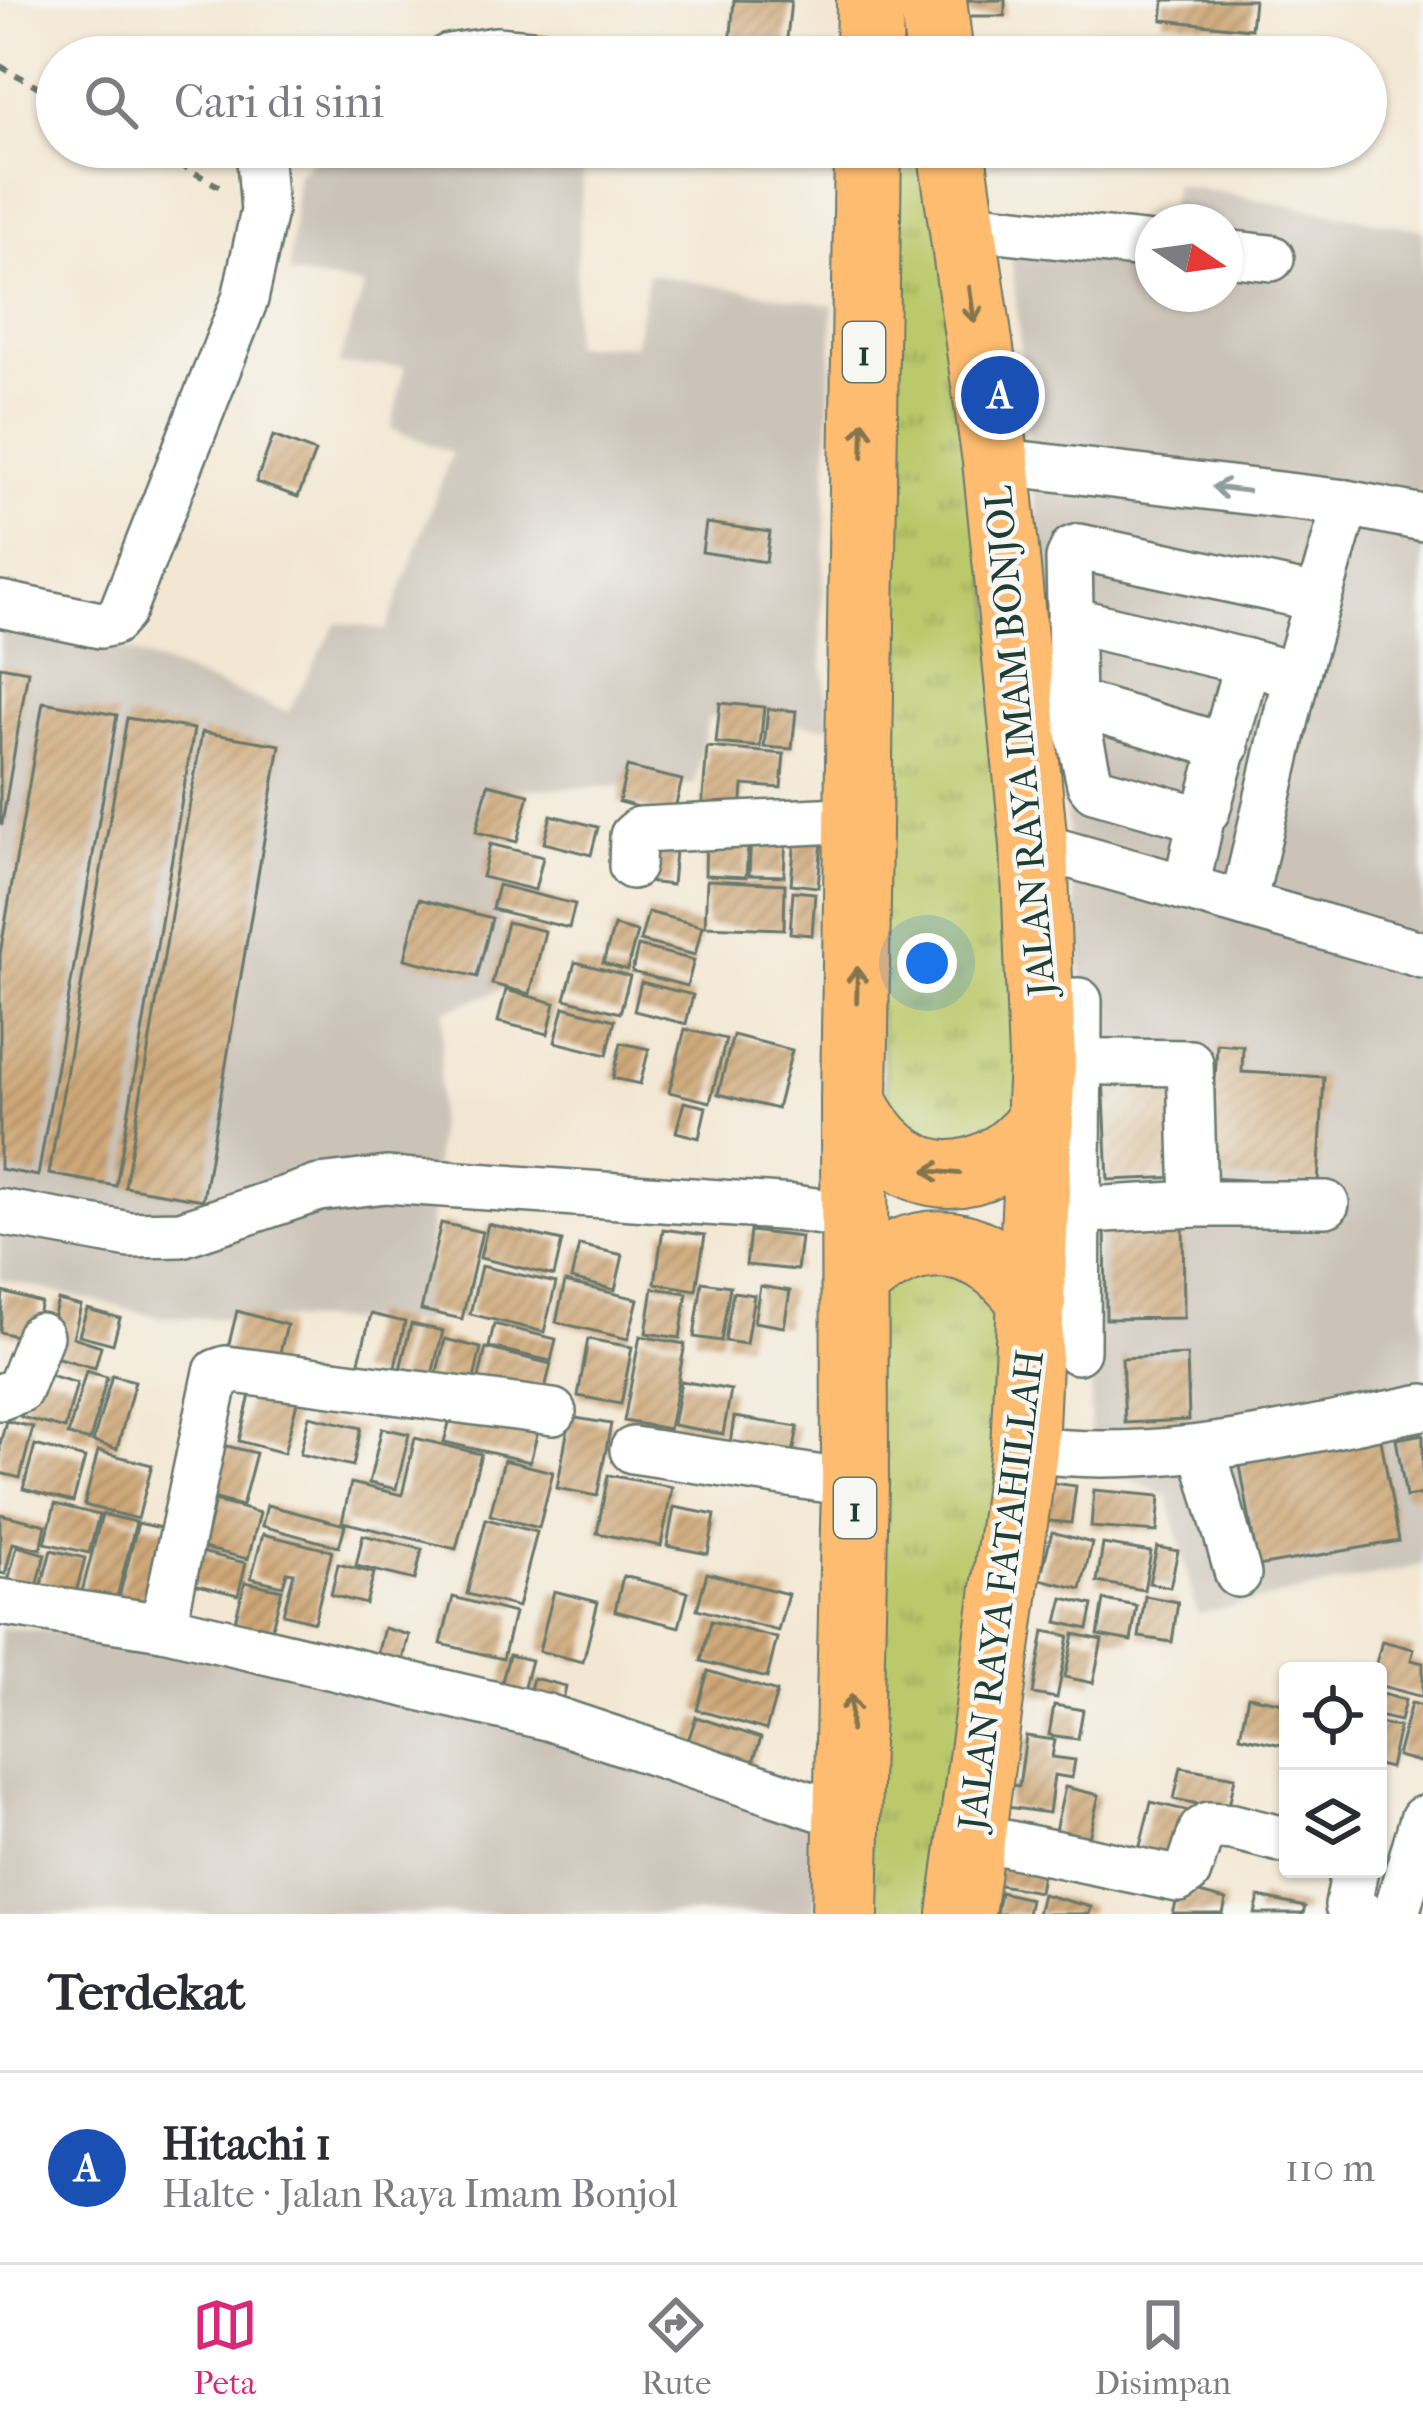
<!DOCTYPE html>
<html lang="id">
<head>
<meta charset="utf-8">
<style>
  :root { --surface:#fff; --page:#f2f2f3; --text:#2b2b33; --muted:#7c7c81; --line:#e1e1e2; --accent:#db2777 }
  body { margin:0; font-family:"IM FELL French Canon",serif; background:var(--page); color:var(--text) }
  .controls { position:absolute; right:36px; bottom:36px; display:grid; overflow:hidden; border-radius:12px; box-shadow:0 3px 9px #0004 }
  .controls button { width:108px; height:108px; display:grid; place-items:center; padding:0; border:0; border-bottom:3px solid var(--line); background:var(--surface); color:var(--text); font:60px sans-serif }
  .compass { position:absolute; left:1135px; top:204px; width:108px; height:108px; border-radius:50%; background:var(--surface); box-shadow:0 3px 9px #0004; rotate:103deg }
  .you { position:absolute; left:927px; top:963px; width:42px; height:42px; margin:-30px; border:9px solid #fff; border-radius:50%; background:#1a73e8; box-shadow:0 0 0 18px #1a73e833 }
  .badge { display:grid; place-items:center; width:78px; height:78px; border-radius:50%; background:var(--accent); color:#fff; font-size:39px; font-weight:700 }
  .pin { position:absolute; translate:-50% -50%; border:6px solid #fff; box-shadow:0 3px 12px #0006 }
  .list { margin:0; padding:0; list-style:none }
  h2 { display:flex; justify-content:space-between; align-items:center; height:156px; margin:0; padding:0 48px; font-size:51px }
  h2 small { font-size:39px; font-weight:400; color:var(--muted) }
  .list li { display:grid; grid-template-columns:78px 1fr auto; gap:36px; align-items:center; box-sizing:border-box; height:192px; padding:0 48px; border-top:3px solid var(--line) }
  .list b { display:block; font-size:45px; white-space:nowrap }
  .list p { margin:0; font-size:39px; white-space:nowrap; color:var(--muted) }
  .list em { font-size:39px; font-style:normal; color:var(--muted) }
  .icon { flex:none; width:66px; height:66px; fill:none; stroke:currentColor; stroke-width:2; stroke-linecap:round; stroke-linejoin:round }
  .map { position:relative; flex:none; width:1423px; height:1914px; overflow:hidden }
  .search { position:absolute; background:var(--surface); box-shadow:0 3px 9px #0004; left:36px; right:36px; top:36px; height:132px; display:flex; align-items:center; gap:30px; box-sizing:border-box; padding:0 42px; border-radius:66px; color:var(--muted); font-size:45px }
  .sheet { height:348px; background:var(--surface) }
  nav { display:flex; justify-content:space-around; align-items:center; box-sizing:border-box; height:168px; border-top:3px solid var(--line); background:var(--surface); font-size:33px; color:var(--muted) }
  nav a { display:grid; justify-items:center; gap:6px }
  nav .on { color:var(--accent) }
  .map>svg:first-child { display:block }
</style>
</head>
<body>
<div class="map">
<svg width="1423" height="1914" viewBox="0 0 1423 1914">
  <defs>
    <pattern id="grass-tufts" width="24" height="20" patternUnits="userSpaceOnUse" patternTransform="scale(3)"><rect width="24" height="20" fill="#bbc96b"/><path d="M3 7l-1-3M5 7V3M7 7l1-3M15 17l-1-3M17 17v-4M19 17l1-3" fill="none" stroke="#97a459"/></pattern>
    <pattern id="building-hatch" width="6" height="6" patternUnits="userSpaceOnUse" patternTransform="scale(3)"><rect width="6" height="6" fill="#cfa878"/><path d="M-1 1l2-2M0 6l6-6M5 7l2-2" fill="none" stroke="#a78a63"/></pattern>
  </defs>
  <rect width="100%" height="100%" fill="#f6f6f2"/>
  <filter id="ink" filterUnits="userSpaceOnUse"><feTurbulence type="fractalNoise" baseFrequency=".00833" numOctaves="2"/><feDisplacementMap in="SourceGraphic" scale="24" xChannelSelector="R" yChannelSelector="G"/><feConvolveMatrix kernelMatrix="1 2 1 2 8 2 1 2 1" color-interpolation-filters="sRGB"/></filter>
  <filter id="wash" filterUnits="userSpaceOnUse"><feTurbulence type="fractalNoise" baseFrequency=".004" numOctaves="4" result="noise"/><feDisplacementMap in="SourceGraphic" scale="48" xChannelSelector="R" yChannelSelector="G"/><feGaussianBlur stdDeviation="2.7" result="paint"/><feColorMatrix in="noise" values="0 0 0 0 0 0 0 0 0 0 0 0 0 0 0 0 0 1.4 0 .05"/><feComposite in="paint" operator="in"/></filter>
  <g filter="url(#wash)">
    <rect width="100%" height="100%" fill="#f3e7d3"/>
    <g fill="#cbc3b8">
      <path d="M327 147H585L571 345H635L648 274 833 305 821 645 830 727 708 717 695 784 493 790 505 988 444 1011 425 1322 161 1317 0 1279V602L288 712 337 622 386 630 452 453 391 429 405 366 338 365 365 286 289 274 297 175Z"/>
      <path d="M1174 184 1423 230V1565L1197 1614 1169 1497 1089 1460 1100 1162 1008 220 1153 239V294H1225V222H1167Z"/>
      <path d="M0 1628 178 1638 818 1805 815 1914H0Z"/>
    </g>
    <g fill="url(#grass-tufts)" stroke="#6d8350" stroke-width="3">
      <path d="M868 147H951L1040 1122 893 1157 860 819Z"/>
      <path d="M878 1261 1015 1278 961 1914H845Z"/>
    </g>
    <g id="blocks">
      <g fill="url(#building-hatch)">
        <path d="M734 0 791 1 785 57H729Z"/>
        <rect x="961" y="0" width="44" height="16"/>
        <path d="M1164 0H1254L1251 29 1162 20Z"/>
        <path d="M273 436 315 452 298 497 256 482Z"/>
        <path d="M706 523 770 532 766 562 702 552Z"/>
        <path d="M0 666 28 671 2 824 0 823Z"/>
        <path d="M43 702 117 715 38 1176 0 1169V954Z"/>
        <path d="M720 703 764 707 760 747 716 743Z"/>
        <path d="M768 709 796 711 792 749 764 747Z"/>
        <path d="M127 718 194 729 116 1186 49 1174Z"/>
        <path d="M202 732 280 745 203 1200 125 1187Z"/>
        <path d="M707 747 784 754 781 788 743 785 741 813 702 810Z"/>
        <path d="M627 767 682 780 673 816 619 802Z"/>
        <path d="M488 784 529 794 517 842 476 832Z"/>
        <path d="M551 815 598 827 591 855 544 843Z"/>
        <path d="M751 832 786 834 784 876 749 875Z"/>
        <path d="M706 833 727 847H748L746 877 705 875Z"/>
        <path d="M644 837 676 840 672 885 639 881Z"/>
        <path d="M795 838 822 840 818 887 791 884Z"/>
        <path d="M490 844 543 857 535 890 482 877Z"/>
        <path d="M707 880 785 884 784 929 705 926Z"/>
        <path d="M498 885 575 904 569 928 492 909Z"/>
        <path d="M793 891 815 893 812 935 790 933Z"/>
        <path d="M419 899 492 918 477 977 405 959Z"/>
        <path d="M648 912 702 926 695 955 640 941Z"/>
        <path d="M507 922 545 931 530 994 492 984Z"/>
        <path d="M614 926 637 932 627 970 603 963Z"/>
        <path d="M638 946 694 960 687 986 632 972Z"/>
        <path d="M575 962 630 976 620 1013 565 999Z"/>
        <path d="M641 982 693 995 686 1024 634 1011Z"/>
        <path d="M506 990 555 1003 548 1034 498 1022Z"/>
        <path d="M564 1007 615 1020 607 1055 555 1042Z"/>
        <path d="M685 1029 726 1039 710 1102 669 1092Z"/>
        <path d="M733 1035 792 1050 777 1109 718 1094Z"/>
        <path d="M621 1043 649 1049 640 1084 613 1078Z"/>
        <path d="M1217 1044 1243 1046 1242 1072 1324 1077 1318 1184 1210 1178Z"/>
        <path d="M1180 1072 1184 1177 1108 1180 1103 1076Z"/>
        <path d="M684 1102 706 1107 699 1138 676 1132Z"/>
        <path d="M1183 1216 1184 1318 1106 1319 1105 1218Z"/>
        <path d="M441 1223 482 1232 462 1319 421 1310Z"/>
        <path d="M488 1224 562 1241 554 1276 480 1258Z"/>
        <path d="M663 1229 705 1235 696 1290 655 1283Z"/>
        <path d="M750 1231 801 1237 797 1270 746 1265Z"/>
        <path d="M579 1245 623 1255 615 1290 571 1279Z"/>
        <path d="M481 1266 556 1283 544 1332 470 1314Z"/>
        <path d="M565 1282 638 1299 628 1339 556 1322Z"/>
        <path d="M702 1282 730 1286 721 1341 694 1337Z"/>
        <path d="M760 1286 790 1291 784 1327 754 1322Z"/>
        <path d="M653 1288 687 1293 680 1338 646 1333Z"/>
        <path d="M3 1292 41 1303 31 1340 0 1332Z"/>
        <path d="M733 1292 754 1295 746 1344 725 1341Z"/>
        <path d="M58 1300 81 1306 73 1337 101 1346 95 1368 43 1354Z"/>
        <path d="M87 1309 120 1318 113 1344 79 1335Z"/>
        <path d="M237 1311 287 1325 276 1368 226 1356Z"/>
        <path d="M371 1314 405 1322 392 1381 356 1373Z"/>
        <path d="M411 1324 443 1331 428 1390 397 1382Z"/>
        <path d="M494 1324 556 1339 551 1361 489 1347Z"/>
        <path d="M640 1336 685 1344 669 1429 624 1421Z"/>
        <path d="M445 1339 481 1348 470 1397 433 1388Z"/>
        <path d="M588 1339 632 1347 621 1404 578 1396Z"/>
        <path d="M486 1348 551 1364 541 1405 476 1390Z"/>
        <path d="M1187 1355 1189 1420 1125 1423 1122 1358Z"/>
        <path d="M33 1370 77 1383 65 1429 21 1417Z"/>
        <path d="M86 1371 107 1377 90 1441 68 1435Z"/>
        <path d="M112 1375 135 1381 117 1449 93 1442Z"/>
        <path d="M254 1378 300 1390 284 1453 239 1441Z"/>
        <path d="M681 1381 731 1390 723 1434 673 1425Z"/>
        <path d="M454 1404 540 1424 530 1462 444 1442Z"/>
        <path d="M309 1416 361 1428 353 1466 300 1454Z"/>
        <path d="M570 1417 611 1424 597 1496 557 1488Z"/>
        <path d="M734 1417 798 1427 793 1454 730 1444Z"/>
        <path d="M6 1421 33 1427 20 1478 0 1473V1444Z"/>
        <path d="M382 1428 409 1434 396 1489 369 1483Z"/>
        <path d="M1380 1434 1399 1541 1258 1566 1239 1460Z"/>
        <path d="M1423 1434V1494L1406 1497 1396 1439Z"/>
        <path d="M415 1438 481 1454 456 1549 342 1522 351 1483 402 1495Z"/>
        <path d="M210 1442 256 1453 242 1506 197 1494Z"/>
        <path d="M35 1445 85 1458 73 1502 23 1489Z"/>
        <path d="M98 1451 152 1465 138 1519 84 1505Z"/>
        <path d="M504 1460 553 1472 539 1528 490 1515Z"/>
        <path d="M608 1475 672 1487 661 1546 597 1533Z"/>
        <path d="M1045 1482 1076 1486 1071 1523 1040 1520Z"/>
        <path d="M1094 1490 1160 1496 1157 1532 1091 1527Z"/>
        <path d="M215 1501 260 1513 248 1559 203 1548Z"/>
        <path d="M55 1504 99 1515 89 1553 45 1543Z"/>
        <path d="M267 1505 345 1525 339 1547 262 1526Z"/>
        <path d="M674 1507 715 1515 708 1554 667 1546Z"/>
        <path d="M0 1514 46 1525 41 1549 13 1543 5 1574 0 1573Z"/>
        <path d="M102 1514 136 1522 115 1605 81 1596Z"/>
        <path d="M486 1519 537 1532 518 1607 467 1594Z"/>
        <path d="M138 1523 179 1532 157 1615 117 1605Z"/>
        <path d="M1052 1532 1092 1543 1081 1589 1040 1579Z"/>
        <path d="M263 1534 332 1551 314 1622 283 1614 294 1573 287 1572 283 1586 251 1578Z"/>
        <path d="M363 1535 422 1549 415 1580 356 1566Z"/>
        <path d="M1103 1544 1151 1552 1144 1590 1097 1582Z"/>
        <path d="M17 1546 45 1554 33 1604 4 1597Z"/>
        <path d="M1157 1547 1178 1551 1170 1587 1149 1583Z"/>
        <path d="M51 1550 85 1558 72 1608 38 1599Z"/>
        <path d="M197 1551 246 1563 238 1595 189 1583Z"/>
        <path d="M338 1564 374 1573 366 1604 331 1595Z"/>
        <path d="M707 1573 788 1594 778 1631 697 1609Z"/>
        <path d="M623 1576 688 1592 679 1627 615 1611Z"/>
        <path d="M245 1582 282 1590 270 1635 234 1625Z"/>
        <path d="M554 1591 598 1602 583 1662 539 1651Z"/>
        <path d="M1145 1596 1178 1602 1172 1642 1139 1637Z"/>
        <path d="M453 1597 514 1613 503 1659 441 1644Z"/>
        <path d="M1063 1598 1093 1605 1088 1629 1057 1622Z"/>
        <path d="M1104 1600 1137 1606 1131 1641 1098 1635Z"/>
        <path d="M711 1621 777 1638 767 1678 701 1661Z"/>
        <path d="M384 1628 409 1635 400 1673 374 1667Z"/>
        <path d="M1044 1631 1069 1636 1057 1698 1033 1694Z"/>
        <path d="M1074 1634 1102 1640 1093 1683 1065 1677Z"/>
        <path d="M1382 1641 1414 1649 1411 1660 1423 1663V1697L1378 1685V1671H1374Z"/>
        <path d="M509 1655 531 1660 521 1698 499 1693Z"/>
        <path d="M708 1671 777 1692 766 1730 697 1710Z"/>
        <path d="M533 1678 566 1686 561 1710 527 1701Z"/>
        <path d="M1378 1693 1405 1700 1400 1721 1378 1716Z"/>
        <path d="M1248 1696 1288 1704 1282 1745 1240 1736Z"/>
        <path d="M1411 1703 1423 1706V1763L1397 1756Z"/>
        <path d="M1054 1705 1083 1710 1078 1739 1049 1735Z"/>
        <path d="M696 1717 761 1738 748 1777 683 1756Z"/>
        <path d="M1378 1723 1399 1727 1390 1768 1378 1765Z"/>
        <path d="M1026 1736 1055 1740 1052 1757 1075 1760 1072 1778 1054 1775 1049 1813 1007 1807 1010 1785 1019 1786Z"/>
        <path d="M1181 1767 1235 1777 1228 1810 1174 1799Z"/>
        <path d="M1065 1787 1099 1795 1087 1846 1053 1839Z"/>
        <path d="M1151 1802 1189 1811 1176 1864 1138 1854Z"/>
        <path d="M1001 1848 1045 1856 1039 1892 994 1884Z"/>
        <path d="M1180 1888 1226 1900 1223 1914H1173Z"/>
        <path d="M1000 1892 1030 1899 1027 1914H996Z"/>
        <path d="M1042 1894 1091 1907 1089 1914H1037Z"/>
        <path d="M1259 1897 1305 1907 1303 1914H1255Z"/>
      </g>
    </g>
  </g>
  <g filter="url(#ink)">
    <use href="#blocks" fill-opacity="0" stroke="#69786c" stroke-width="3"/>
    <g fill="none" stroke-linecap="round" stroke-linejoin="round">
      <g stroke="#69786c" stroke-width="50">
        <g id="minor">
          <path d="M449 57 496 50 575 57"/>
          <path d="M961 225 1153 246"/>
          <path d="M1225 253 1271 258"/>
          <path d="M996 461 1346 503 1423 518"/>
          <path d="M0 604 100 625 113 622 122 612 245 299 264 211 259 147"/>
          <path d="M1070 620 1247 662"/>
          <path d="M1072 702 1226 747"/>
          <path d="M1202 815 1193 817 1094 789 1090 784 1072 702 1069 559 1073 549 1079 547 1316 598"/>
          <path d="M1034 845 1423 955"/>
          <path d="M632 866 633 836 640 830 860 819"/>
          <path d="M1186 888 1202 815 1207 810 1247 662 1296 676 1346 503"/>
          <path d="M1243 904 1296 676"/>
          <path d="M1040 1002 1079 1001 1077 1351"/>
          <path d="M1042 1061 1190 1063 1194 1204H1326"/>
          <path d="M0 1212 130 1235 181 1234 319 1188 386 1180 794 1208 856 1217"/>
          <path d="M1053 1212 1194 1204"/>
          <path d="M0 1397 19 1390 40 1336"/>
          <path d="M1024 1449C1163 1467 1288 1433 1423 1407"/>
          <path d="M633 1450 855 1484"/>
          <path d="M1203 1450 1238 1574"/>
          <path d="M0 1602 163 1627 547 1717 850 1818"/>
          <path d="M163 1627 217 1372 226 1369 553 1412"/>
          <path d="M971 1836 1178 1879 1188 1872 1202 1830 1209 1825 1233 1827 1288 1841"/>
          <path d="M1355 1869 1348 1906 1363 1914"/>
          <path d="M1396 1914 1423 1819"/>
        </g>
      </g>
      <g stroke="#69786c" stroke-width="70">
        <g id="highway">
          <path d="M933 0 940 57"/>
          <path d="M869 57 870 0"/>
          <path d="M951 147 996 461 1012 617 1034 845 1042 1061 1024 1449 961 1914"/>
          <path d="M854 1102C896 1190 980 1198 1040 1122"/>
          <path d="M856 1282C918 1225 984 1233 1032 1302"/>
          <path d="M845 1914 855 1484 854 1102 868 147"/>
        </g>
      </g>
      <g stroke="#69786c" stroke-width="6" stroke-dasharray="9 9" stroke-linecap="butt">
        <path d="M0 66 57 97"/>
        <path d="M148 147 224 189"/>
      </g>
      <use href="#minor" stroke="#fff" stroke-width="45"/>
      <use href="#highway" stroke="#febc70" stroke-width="66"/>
    </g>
    <defs><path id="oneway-shaft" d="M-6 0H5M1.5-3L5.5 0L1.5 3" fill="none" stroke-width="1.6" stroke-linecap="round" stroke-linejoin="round" transform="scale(3)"/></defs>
    <g stroke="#83764f">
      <use href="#oneway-shaft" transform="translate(972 305) rotate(82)"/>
      <use href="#oneway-shaft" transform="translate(863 439) rotate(-89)"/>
      <use href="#oneway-shaft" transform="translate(857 985) rotate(-89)"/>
      <use href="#oneway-shaft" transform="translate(942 1172) rotate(-175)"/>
      <use href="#oneway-shaft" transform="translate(851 1713) rotate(-89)"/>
    </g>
    <use stroke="#8f9e9a" href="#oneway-shaft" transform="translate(1230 489) rotate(-173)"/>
  </g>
  <g text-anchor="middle" stroke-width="9" stroke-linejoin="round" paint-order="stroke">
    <g fill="#f6f6f2" stroke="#60746d" stroke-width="3">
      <rect x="843" y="322" width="42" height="60" rx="9"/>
      <rect x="834" y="1478" width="42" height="60" rx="9"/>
    </g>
    <g font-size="36" font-weight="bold" fill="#1f3d34">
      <text x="864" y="365">1</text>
      <text x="855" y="1521">1</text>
    </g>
    <g font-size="39" fill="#1f3d34" stroke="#f6f6f2">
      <text transform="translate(1019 741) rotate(-95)" y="14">JALAN RAYA IMAM BONJOL</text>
      <text transform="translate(1000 1590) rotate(-83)" y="14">JALAN RAYA FATAHILLAH</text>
    </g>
  </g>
</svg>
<div class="controls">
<button><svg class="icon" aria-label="locate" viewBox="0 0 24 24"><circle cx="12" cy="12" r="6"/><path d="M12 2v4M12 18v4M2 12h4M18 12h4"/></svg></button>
<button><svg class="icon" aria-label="layers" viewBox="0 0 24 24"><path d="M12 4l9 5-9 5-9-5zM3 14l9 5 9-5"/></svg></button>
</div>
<svg class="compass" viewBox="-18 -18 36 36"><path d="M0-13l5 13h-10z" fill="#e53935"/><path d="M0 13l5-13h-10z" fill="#7c7c81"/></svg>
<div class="you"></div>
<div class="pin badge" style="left:1000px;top:395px;background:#1a4fb4">A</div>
<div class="search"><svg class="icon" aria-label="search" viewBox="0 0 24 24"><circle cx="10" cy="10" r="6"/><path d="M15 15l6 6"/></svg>Cari di sini</div>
</div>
<section class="sheet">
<h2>Terdekat<small></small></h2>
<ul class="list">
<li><span class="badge" style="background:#1a4fb4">A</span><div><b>Hitachi 1</b><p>Halte · Jalan Raya Imam Bonjol</p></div><em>110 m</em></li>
</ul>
</section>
<nav>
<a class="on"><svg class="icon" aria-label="map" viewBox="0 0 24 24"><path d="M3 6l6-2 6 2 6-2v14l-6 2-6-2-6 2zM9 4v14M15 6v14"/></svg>Peta</a>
<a><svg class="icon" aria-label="directions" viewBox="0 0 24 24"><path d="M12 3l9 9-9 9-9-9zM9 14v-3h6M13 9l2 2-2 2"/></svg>Rute</a>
<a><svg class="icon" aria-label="saved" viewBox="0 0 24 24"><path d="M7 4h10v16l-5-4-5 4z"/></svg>Disimpan</a>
</nav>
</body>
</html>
